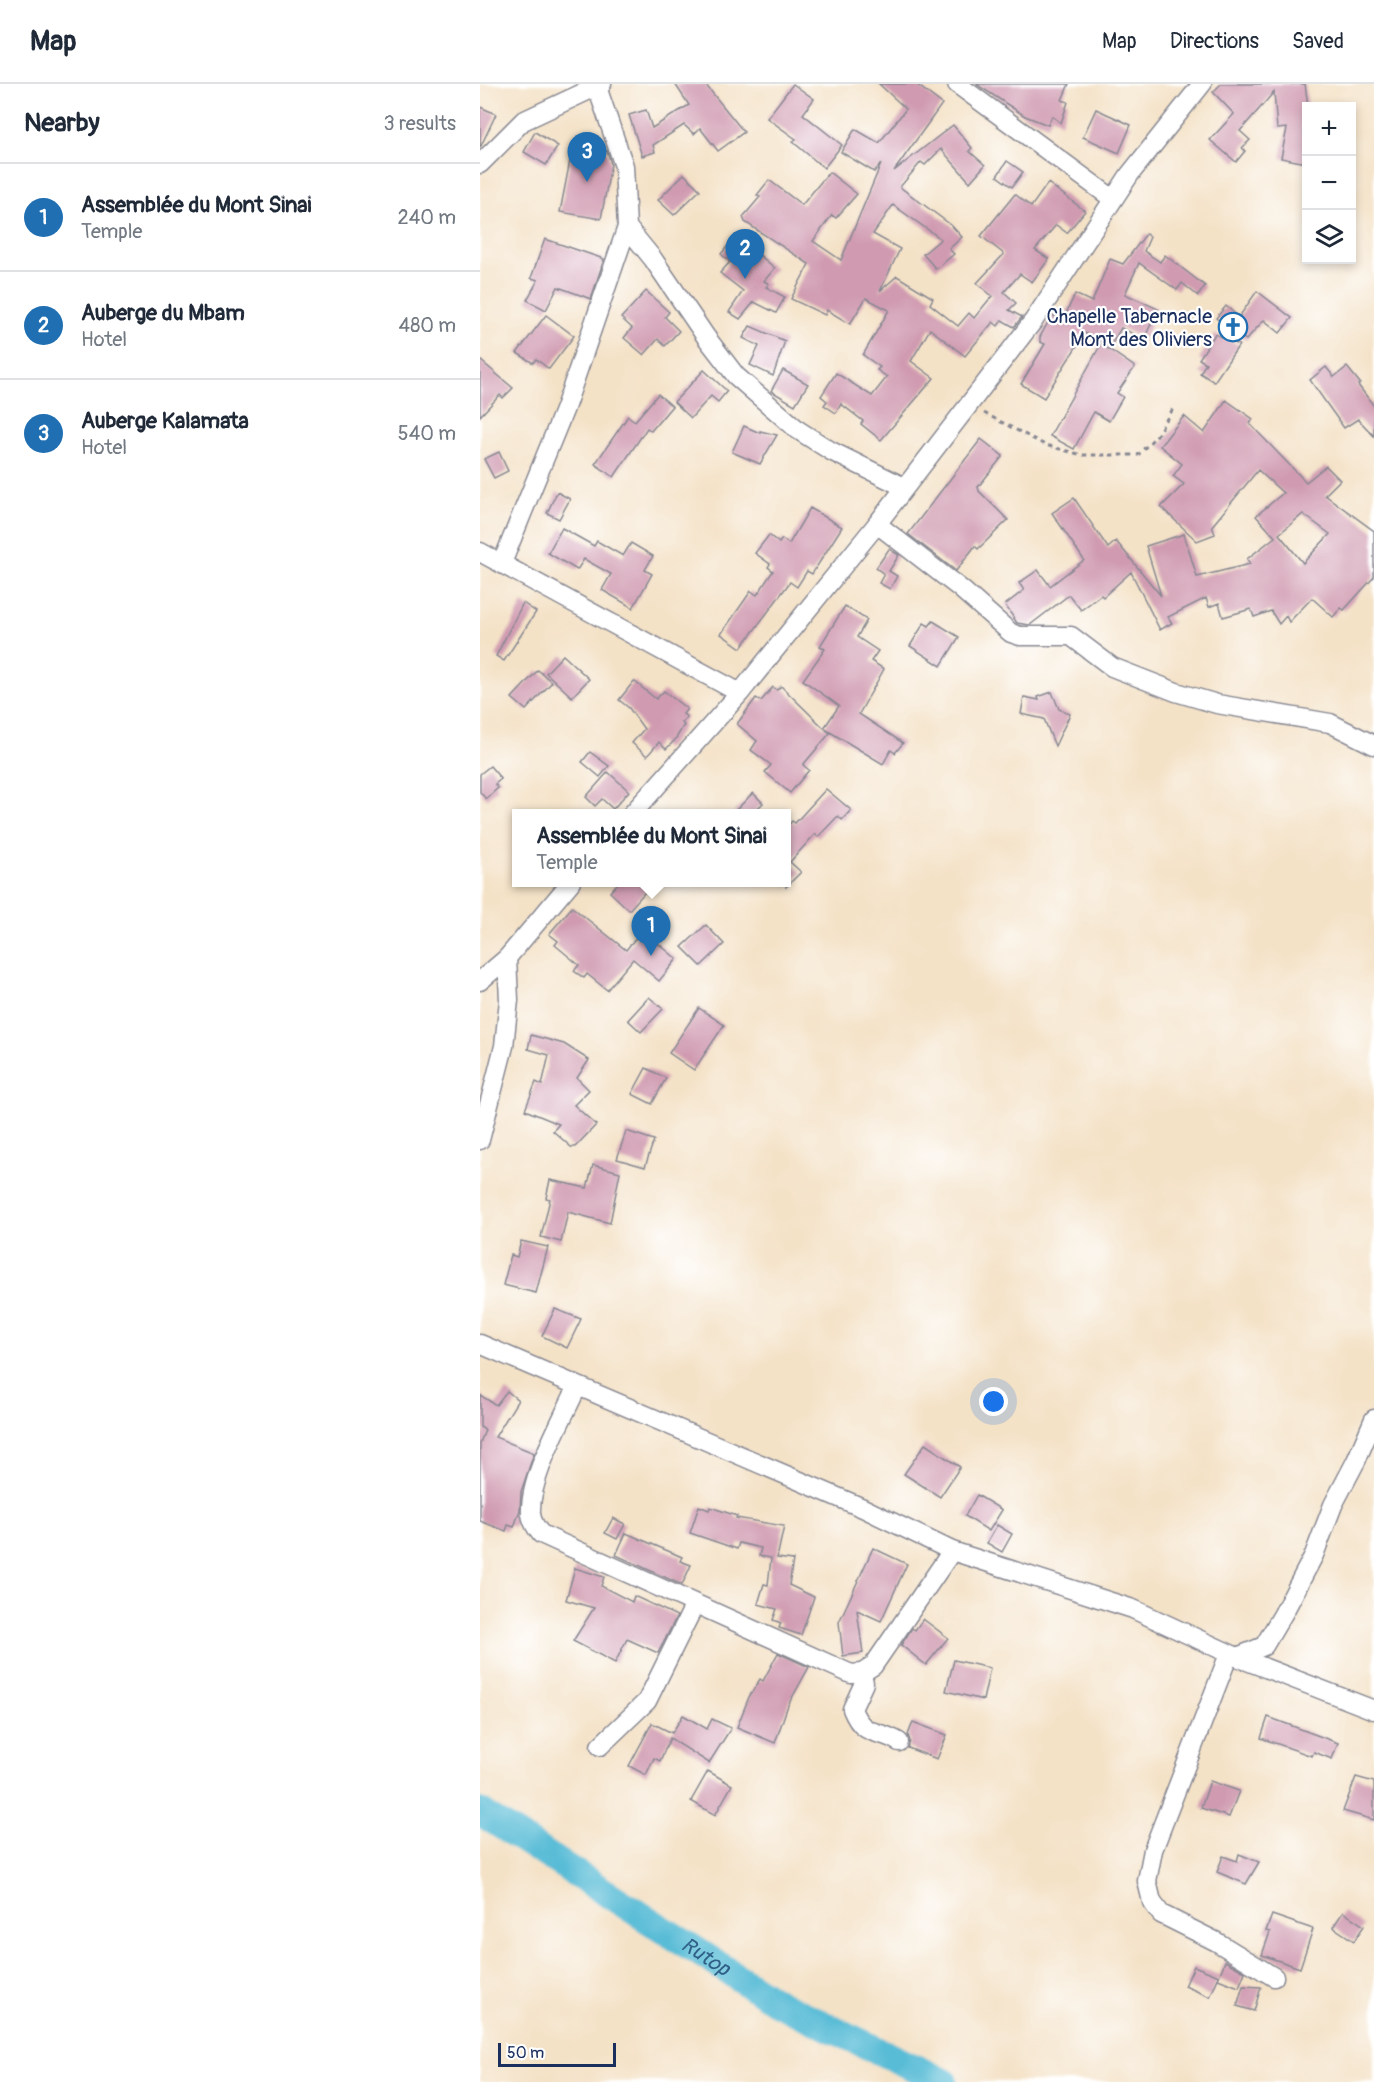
<!DOCTYPE html>
<html lang="en">
<head>
<meta charset="utf-8">
<style>
  :root { --surface:#fff; --page:#f2f2f3; --text:#1f2937; --muted:#747a83; --line:#e0e1e3; --accent:#1f6fb2 }
  body { margin:0; font-family:Pangolin,sans-serif; background:var(--page); color:var(--text) }
  .controls { position:absolute; right:18px; top:18px; display:grid; overflow:hidden; border-radius:0px; box-shadow:0 3px 9px #0003 }
  .controls button { width:54px; height:54px; display:grid; place-items:center; padding:0; border:0; border-bottom:2px solid var(--line); background:var(--surface); color:var(--text); font:30px sans-serif }
  .scale { position:absolute; left:18px; bottom:15px; width:118px; box-sizing:border-box; padding-left:6px; border:3px solid #1b2f5e; border-top:0; font-size:16px; line-height:21px; white-space:nowrap; color:#1b2f5e; -webkit-text-stroke:4px #fff; paint-order:stroke }
  .you { position:absolute; left:514px; top:1318px; width:21px; height:21px; margin:-15px; border:4px solid #fff; border-radius:50%; background:#1a73e8; box-shadow:0 0 0 9px #1a73e833 }
  .badge { display:grid; place-items:center; width:39px; height:39px; border-radius:50%; background:var(--accent); color:#fff; font-size:20px; font-weight:700 }
  .pin { position:absolute; translate:-50% -50px; filter:drop-shadow(0 2px 3px #0008) }
  .pin::after { content:''; position:absolute; top:32px; width:21px; height:18px; background:inherit; clip-path:polygon(0 0,100% 0,50% 100%) }
  .popup { position:absolute; left:32px; top:725px; width:279px; height:78px; box-sizing:border-box; display:grid; place-content:center; border-radius:0px; background:var(--surface); filter:drop-shadow(0 2px 4px #0005); font-size:20px; white-space:nowrap; color:var(--muted) }
  .popup b { font-size:22px; color:var(--text) }
  .popup::after { content:''; position:absolute; left:50%; top:100%; margin-left:-12px; border:12px solid transparent; border-top-color:var(--surface) }
  .list { margin:0; padding:0; list-style:none }
  h2 { display:flex; justify-content:space-between; align-items:center; height:78px; margin:0; padding:0 24px; font-size:26px }
  h2 small { font-size:20px; font-weight:400; color:var(--muted) }
  .list li { display:grid; grid-template-columns:39px 1fr auto; gap:18px; align-items:center; box-sizing:border-box; height:108px; padding:0 24px; border-top:2px solid var(--line) }
  .list b { display:block; font-size:22px; white-space:nowrap }
  .list p { margin:0; font-size:20px; white-space:nowrap; color:var(--muted) }
  .list em { font-size:20px; font-style:normal; color:var(--muted) }
  .icon { flex:none; width:33px; height:33px; fill:none; stroke:currentColor; stroke-width:2; stroke-linecap:round; stroke-linejoin:round }
  .map { position:relative; flex:none; width:894px; height:1998px; overflow:hidden }
  header { display:flex; align-items:center; gap:36px; box-sizing:border-box; height:84px; padding:0 30px; background:var(--surface); border-bottom:2px solid var(--line) }
  header strong { font-size:28px }
  nav { display:flex; gap:33px; margin-inline-start:auto; font-size:21px }
  main { display:flex }
  aside { flex:1; background:var(--surface) }
  .map>svg:first-child { display:block }
</style>
</head>
<body>
<header>
<strong>Map</strong>
<nav><a>Map</a><a>Directions</a><a>Saved</a></nav>
</header>
<main>
<aside>
<h2>Nearby<small>3 results</small></h2>
<ul class="list">
<li><span class="badge">1</span><div><b>Assemblée du Mont Sinai</b><p>Temple</p></div><em>240 m</em></li>
<li><span class="badge">2</span><div><b>Auberge du Mbam</b><p>Hotel</p></div><em>480 m</em></li>
<li><span class="badge">3</span><div><b>Auberge Kalamata</b><p>Hotel</p></div><em>540 m</em></li>
</ul>
</aside>
<div class="map">
<svg width="894" height="1998" viewBox="0 0 894 1998">
  <rect width="100%" height="100%" fill="#fff"/>
  <filter id="ink" filterUnits="userSpaceOnUse"><feTurbulence type="fractalNoise" baseFrequency=".0167" numOctaves="2"/><feDisplacementMap in="SourceGraphic" scale="12" xChannelSelector="R" yChannelSelector="G"/><feConvolveMatrix kernelMatrix="1 2 1 2 8 2 1 2 1" color-interpolation-filters="sRGB"/></filter>
  <filter id="wash" filterUnits="userSpaceOnUse"><feTurbulence type="fractalNoise" baseFrequency=".008" numOctaves="4" result="noise"/><feDisplacementMap in="SourceGraphic" scale="24" xChannelSelector="R" yChannelSelector="G"/><feGaussianBlur stdDeviation="1.35" result="paint"/><feColorMatrix in="noise" values="0 0 0 0 0 0 0 0 0 0 0 0 0 0 0 0 0 1.4 0 .05"/><feComposite in="paint" operator="in"/></filter>
  <g filter="url(#wash)">
    <rect width="100%" height="100%" fill="#f4e2c7"/>
    <g fill="none" stroke-linecap="round" stroke-linejoin="round">
      <path stroke="#58bcd6" stroke-width="28" id="s1" d="M0 1728 298 1919 464 1998"/>
    </g>
    <g id="blocks">
      <g fill="#d09bb1" fill-rule="evenodd">
        <path d="M195 0H225L264 48 238 67 220 44 214 50 204 41 173 61 175 68 162 72 149 31 166 26 172 44 209 21Z"/>
        <path d="M313 0 334 15 323 30 362 61 344 84 313 58 316 55 287 34Z"/>
        <path d="M399 0H436L462 20 414 87 473 41 492 64 489 67 505 81 490 98 461 65 445 81 441 78 420 103 471 141 482 153 469 165 474 170 456 185 443 170 461 155 413 121 393 150 420 165 400 207 417 192 453 214 450 220 478 242 489 229 494 234 512 212 497 199 524 170 501 152 535 110 551 123 568 99 605 127 587 149 576 141 555 166 569 175 552 198 540 190 524 208 536 219 529 226 542 233 534 243 522 236 518 242 513 238 485 272 450 245 431 277 454 294 401 356 381 340 383 337 361 320 356 329 344 321 347 317 341 312 356 289 392 312 407 293 397 286 400 283 383 271 409 226 386 214 370 240 347 226 345 231 311 215 329 180 265 138 263 133 280 113 277 111 289 96 322 121 349 88 377 110 356 134 352 131 333 157 361 176 401 80 394 88 361 68 375 45 399 59 426 25Z"/>
        <path d="M496 0H589L582 16 588 18 581 39 572 32 568 41 545 32Z"/>
        <path d="M741 0H825L828 22 826 79 801 74 807 44 797 45 794 8 760 47 770 56 762 64 765 67 756 78 730 56 754 30 733 8Z"/>
        <path d="M0 23 16 30 0 64Z"/>
        <path d="M616 25 651 41 639 69 603 53Z"/>
        <path d="M55 48 78 62 66 81 44 68Z"/>
        <path d="M93 61 127 67 131 80 121 135 80 128Z"/>
        <path d="M527 77 543 88 532 103 517 92Z"/>
        <path d="M204 90 220 106 194 131 178 116Z"/>
        <path d="M666 150 670 153 664 167 680 178 685 171 725 202 718 212 702 199 697 206 659 179 645 210 678 225 664 255 641 244 630 263 605 249 564 314 541 300 565 260 560 258V253L572 231 583 236 595 210 612 218 630 175 643 180Z"/>
        <path d="M256 152 295 184 284 197 289 200 286 203 305 213 296 229 274 218 260 235 249 228 263 207 240 189 250 178 241 170Z"/>
        <path d="M65 155 124 175 111 215 78 203 66 226 47 216 58 196 51 194Z"/>
        <path d="M166 207 189 228 185 233 199 247 185 262 178 255 164 271 144 254 152 244 141 234Z"/>
        <path d="M777 207 812 234 800 249 784 236 766 256 736 234 746 222 759 233Z"/>
        <path d="M66 231 94 252 69 285 56 275 53 279 37 269Z"/>
        <path d="M270 242 305 257 293 292 270 281 279 262 263 254Z"/>
        <path d="M735 250 759 261 734 298 720 289 726 279 719 275Z"/>
        <path d="M621 260 655 283 637 309 643 313 629 337 614 328 594 365 570 352Z"/>
        <path d="M0 276 33 304 23 314 20 311 0 332Z"/>
        <path d="M846 283 854 293 867 283 880 299 878 301 894 322V352L878 335 864 344 849 323 830 296Z"/>
        <path d="M224 286 247 307 238 318 231 312 211 334 194 318Z"/>
        <path d="M303 286 328 300 315 321 291 307Z"/>
        <path d="M178 310 192 322 171 347 167 344 134 393 115 380 148 332 155 337Z"/>
        <path d="M746 316 773 335 770 340 826 398 846 382 860 396 845 411 894 447V493L864 526 861 524 853 533 832 514 809 538 806 532 799 540 791 527 774 533 771 525 743 533 739 519 729 523 726 514 688 533 692 539 680 546 651 488 623 513 621 511 601 526 589 511 550 541 537 539 525 521 544 506 539 499 558 486 570 502 604 476 572 429 594 414 628 464 636 457 681 512 666 462 704 450 717 493 770 480 767 475 795 453 776 432 803 409 778 386 732 442 735 450 717 457 681 423 704 400 693 392 702 380 680 362 704 332 724 349ZM823 430 850 450 823 479 799 450Z"/>
        <path d="M264 342 280 349V347L297 351 280 380 252 368Z"/>
        <path d="M501 355 523 372 498 403 499 407 528 436 498 465 495 462 476 487 428 450Z"/>
        <path d="M19 368 28 387 14 394 4 375Z"/>
        <path d="M77 408 90 415 79 435 67 429Z"/>
        <path d="M330 424 362 443 332 490 327 487 317 503 310 498 261 564 241 550 271 507 277 511 293 487 288 483 290 480 275 469 289 451 299 459 302 455 309 460Z"/>
        <path d="M82 444 114 462 117 457 143 472 151 459 173 472 165 486 172 490 153 524 122 506 131 490 104 475 97 486 68 469Z"/>
        <path d="M409 465 419 471 409 487 417 492 410 505 399 499 404 490 396 484Z"/>
        <path d="M43 519 56 528 24 577 16 572Z"/>
        <path d="M365 522 387 536 377 553 398 567 391 577 404 585 379 630 423 659 415 669 411 666 403 680 345 645 350 649 323 681 329 686 310 709 285 688 291 681 271 666 277 657 257 640 276 614 281 617 293 603 297 606 301 602 344 644 359 622 323 596 345 565 340 562Z"/>
        <path d="M453 537 479 553 461 582 430 562 444 539 449 542Z"/>
        <path d="M83 571 109 595 92 613 66 589Z"/>
        <path d="M58 586 72 598 46 626 32 614Z"/>
        <path d="M154 597 176 615 184 607 207 625 203 630 207 633 202 639 204 641 195 656 186 665 179 658 167 672 152 659 164 645 149 624 139 616Z"/>
        <path d="M572 608 579 625 590 630 575 662 564 635 541 630 544 613 559 616 558 613Z"/>
        <path d="M110 668 129 682 120 693 102 678Z"/>
        <path d="M10 682 21 695 15 700 18 704 6 715 0 708V690Z"/>
        <path d="M128 688 149 707 133 725 122 715 115 722 106 713Z"/>
        <path d="M346 705 371 726 362 736 358 732 338 753 335 750 310 778 321 788 306 803V744L312 737 315 739Z"/>
        <path d="M273 709 283 719 273 729H253Z"/>
        <path d="M139 798H174L149 826 130 808Z"/>
        <path d="M92 823 146 866 162 846 197 875 179 897 153 875 127 906 107 890 104 894 94 887 99 881 75 861 78 857 69 850Z"/>
        <path d="M226 841 244 860 221 882 202 863Z"/>
        <path d="M169 913 183 925 161 948 148 936Z"/>
        <path d="M219 924 244 941 214 986 189 969Z"/>
        <path d="M51 951 84 960 109 976 97 994 109 1006 94 1021 116 1041 95 1063H91L73 1047 79 1040 45 1026 56 998 62 1001 69 971 48 965Z"/>
        <path d="M166 984 186 994 172 1020 152 1010Z"/>
        <path d="M146 1047 174 1056 165 1083 137 1075Z"/>
        <path d="M113 1081 140 1088 130 1139 88 1128 81 1158 61 1153 70 1115 66 1114 70 1096 107 1104Z"/>
        <path d="M41 1157 68 1163 56 1209 23 1201 31 1171 37 1173Z"/>
        <path d="M75 1225 101 1235 87 1264 62 1252Z"/>
        <path d="M27 1307 38 1316 15 1353 54 1369 41 1408 40 1426 34 1443 28 1441 26 1447 0 1437V1359L5 1346 0 1343V1311L16 1321Z"/>
        <path d="M445 1360 480 1383 460 1413 424 1390Z"/>
        <path d="M497 1411 522 1426 509 1447 485 1432Z"/>
        <path d="M219 1422 229 1426 230 1423 257 1432 256 1434 304 1442 297 1474 313 1476 309 1501 334 1513 321 1551 299 1544 301 1539 293 1536 297 1525 278 1520 284 1500 288 1501 291 1474 279 1472 281 1464 259 1459 257 1465 210 1449Z"/>
        <path d="M133 1434 145 1440 137 1455 125 1449Z"/>
        <path d="M517 1441 532 1450 522 1468 507 1459Z"/>
        <path d="M146 1449 202 1473 200 1477 211 1481 202 1501 136 1471Z"/>
        <path d="M393 1464 427 1480 401 1537 377 1526 383 1569 363 1572 359 1538Z"/>
        <path d="M95 1484 124 1493 121 1502 152 1518 154 1512 197 1532 178 1569 147 1555 135 1579 93 1557 114 1524 86 1516Z"/>
        <path d="M443 1535 468 1554 446 1581 421 1561 432 1544 435 1546Z"/>
        <path d="M298 1569 329 1583 308 1621 295 1659 257 1643 269 1613 280 1595 283 1597Z"/>
        <path d="M474 1576 510 1584 503 1616 466 1607Z"/>
        <path d="M203 1631 227 1645 232 1635 251 1644 229 1679 190 1654 180 1677 174 1674 166 1691 149 1682 172 1639 192 1649Z"/>
        <path d="M788 1633 858 1659 852 1675 834 1668 832 1672 781 1654Z"/>
        <path d="M433 1638 467 1651 457 1675 428 1664 430 1657 428 1651Z"/>
        <path d="M228 1687 252 1701 235 1731 211 1717Z"/>
        <path d="M876 1693 894 1698V1736L863 1727Z"/>
        <path d="M730 1697 759 1707 749 1733 721 1724Z"/>
        <path d="M759 1770 779 1778 766 1800 737 1788 743 1772 757 1777Z"/>
        <path d="M863 1828 884 1842 874 1857 853 1843Z"/>
        <path d="M792 1831 833 1845 820 1884 782 1871 790 1848 786 1847Z"/>
        <path d="M745 1877 765 1888 759 1903 738 1895Z"/>
        <path d="M714 1882 739 1892 730 1913 705 1902Z"/>
        <path d="M763 1902 781 1903 774 1927 757 1922Z"/>
      </g>
    </g>
  </g>
  <g filter="url(#ink)">
    <use href="#blocks" fill-opacity="0" stroke="#888892" stroke-width="1.5"/>
    <g fill="none" stroke-linecap="round" stroke-linejoin="round">
      <g stroke="#888892" stroke-width="21">
        <g id="minor">
          <path d="M116 0 144 82 147 143 173 175 226 253 256 292 318 346 351 367 424 403"/>
          <path d="M477 0 633 115"/>
          <path d="M0 80 43 37 122 0"/>
          <path d="M397 440 481 505 531 549 540 552H591L632 583 696 608 737 620 850 639 894 661"/>
          <path d="M0 468 260 609"/>
          <path d="M22 479 85 324 147 143"/>
          <path d="M152 730 260 609 397 440 554 236 650 90 722 0"/>
          <path d="M0 897 27 874 91 798"/>
          <path d="M0 1056 24 962 29 916 27 874"/>
          <path d="M0 1260 383 1424 472 1467 653 1525 757 1573 894 1626"/>
          <path d="M97 1303C82 1337 49 1393 51 1430 52 1438 56 1444 61 1450L371 1590 382 1589 393 1582 472 1467"/>
          <path d="M749 1570 673 1766 667 1797 672 1818 681 1830 737 1858 794 1893"/>
          <path d="M757 1573 784 1562 803 1530 834 1471 853 1421 876 1377 894 1335"/>
          <path d="M382 1589 384 1599 372 1625C384 1655 398 1644 419 1658"/>
          <path d="M120 1662 167 1617 215 1520"/>
        </g>
      </g>
      <path stroke="#888892" stroke-width="3" stroke-dasharray="4.5 4.5" stroke-linecap="butt" d="M504 329 565 361 602 371H658L677 351 694 323"/>
      <use href="#minor" stroke="#fff" stroke-width="18"/>
    </g>
  </g>
  <defs>
    <g id="church-ring" transform="scale(1.5)"><circle r="9.5" fill="#fff" stroke="#1f6fb2" stroke-width="1.5"/><path d="M-1.2-6h2.4v3.5h3.3v2.4h-3.3V6h-2.4V-.1h-3.3v-2.4h3.3Z" fill="#1f6fb2"/></g>
  </defs>
  <g fill-rule="evenodd">
    <use href="#church-ring" x="753" y="243"/>
  </g>
  <g text-anchor="middle" stroke-width="4.5" stroke-linejoin="round" paint-order="stroke">
    <g font-size="20" fill="#1b2f5e" stroke="#fff" text-anchor="end">
      <text x="732" y="239">Chapelle Tabernacle<tspan x="732" dy="23">Mont des Oliviers</tspan></text>
    </g>
    <g font-size="21" font-style="italic" fill="#306088" stroke="#fff">
      <text dy="7" stroke="none"><textPath href="#s1" startOffset="268">Rutop</textPath></text>
    </g>
  </g>
</svg>
<div class="controls">
<button>+</button>
<button>−</button>
<button><svg class="icon" aria-label="layers" viewBox="0 0 24 24"><path d="M12 4l9 5-9 5-9-5zM3 14l9 5 9-5"/></svg></button>
</div>
<div class="scale">50 m</div>
<div class="you"></div>
<div class="pin badge" style="left:171px;top:872px">1</div>
<div class="popup"><b>Assemblée du Mont Sinai</b>Temple</div>
<div class="pin badge" style="left:265px;top:195px">2</div>
<div class="pin badge" style="left:107px;top:98px">3</div>
</div>
</main>
</body>
</html>
